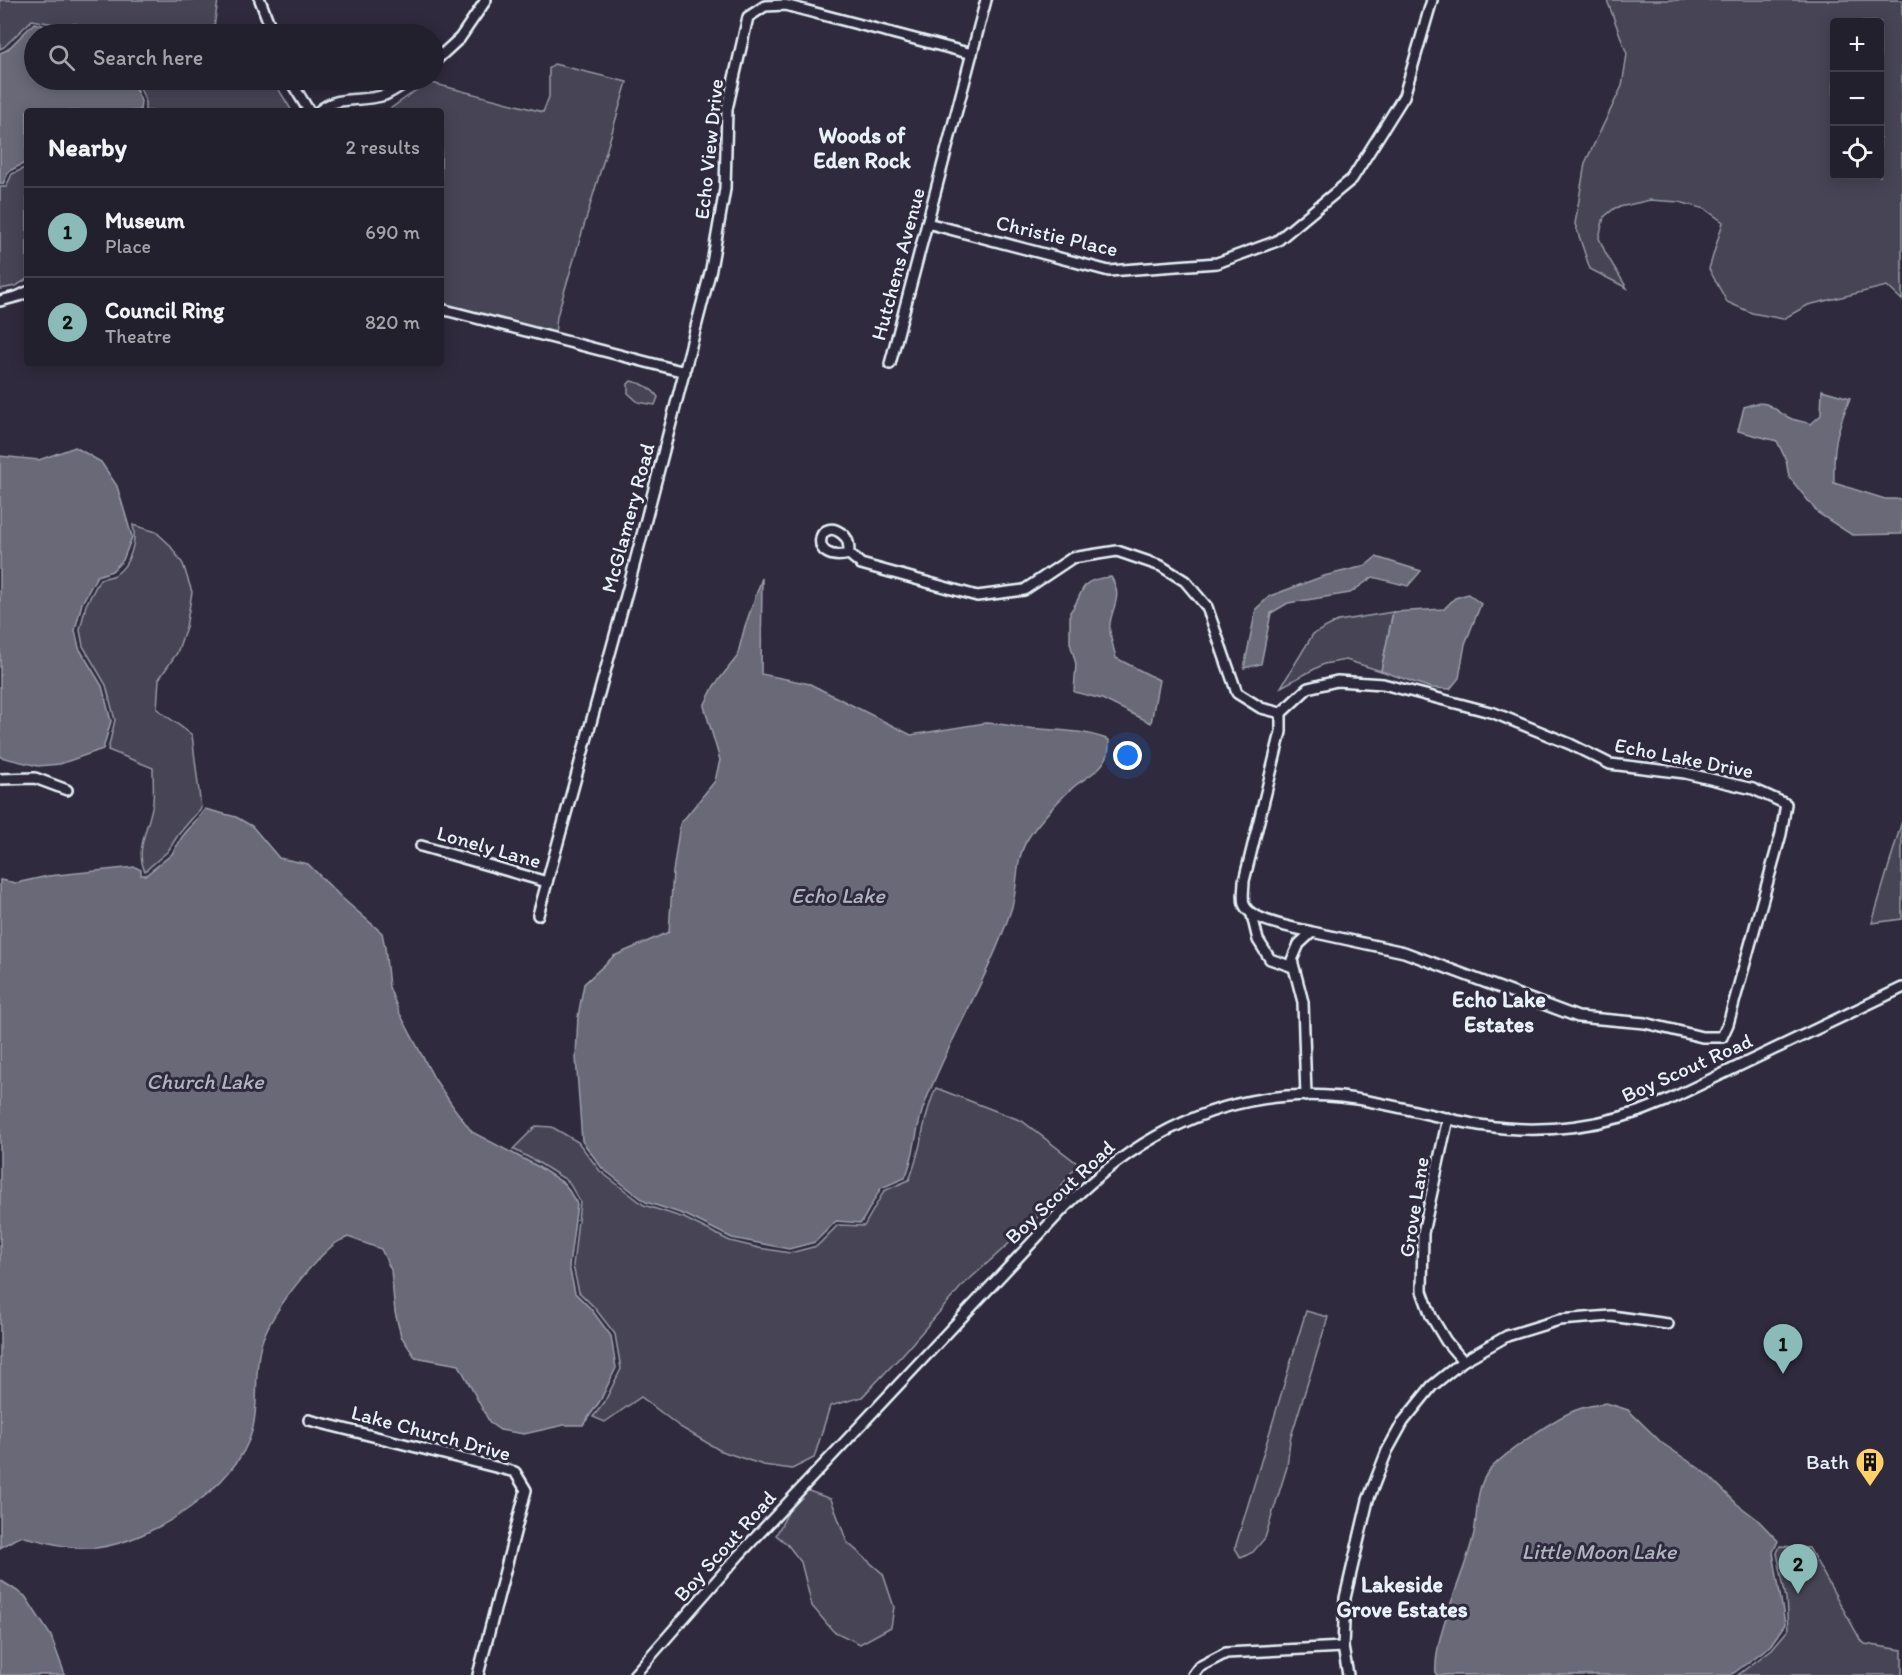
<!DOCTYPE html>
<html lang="en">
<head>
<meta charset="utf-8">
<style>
  :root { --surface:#23202e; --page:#2f2d3a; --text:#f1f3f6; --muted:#a3a3aa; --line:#403e4a; --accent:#8bbbb9 }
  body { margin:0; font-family:Itim,sans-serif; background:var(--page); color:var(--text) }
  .controls { position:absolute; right:18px; top:18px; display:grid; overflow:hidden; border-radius:6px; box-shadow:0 3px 15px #0003 }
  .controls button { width:54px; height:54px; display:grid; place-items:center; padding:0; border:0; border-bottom:2px solid var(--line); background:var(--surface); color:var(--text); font:30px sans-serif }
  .you { position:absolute; left:1128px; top:756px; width:21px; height:21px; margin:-15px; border:4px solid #fff; border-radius:50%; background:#1a73e8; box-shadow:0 0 0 9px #1a73e833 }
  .badge { display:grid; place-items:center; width:39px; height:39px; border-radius:50%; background:var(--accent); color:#111; font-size:20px; font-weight:700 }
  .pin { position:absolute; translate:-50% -50px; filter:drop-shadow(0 2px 3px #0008) }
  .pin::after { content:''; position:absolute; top:32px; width:21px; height:18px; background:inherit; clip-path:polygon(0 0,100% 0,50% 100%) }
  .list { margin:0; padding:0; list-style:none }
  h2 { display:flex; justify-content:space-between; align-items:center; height:78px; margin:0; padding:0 24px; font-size:26px }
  h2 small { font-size:20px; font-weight:400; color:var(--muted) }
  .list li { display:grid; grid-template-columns:39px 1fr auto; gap:18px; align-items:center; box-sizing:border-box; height:90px; padding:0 24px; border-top:2px solid var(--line) }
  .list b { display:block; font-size:22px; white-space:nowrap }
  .list p { margin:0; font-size:20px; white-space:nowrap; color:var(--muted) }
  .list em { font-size:20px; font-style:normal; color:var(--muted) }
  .icon { flex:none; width:33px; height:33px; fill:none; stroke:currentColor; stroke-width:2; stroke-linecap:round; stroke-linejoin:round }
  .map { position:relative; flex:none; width:1902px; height:1675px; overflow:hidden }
  .search { position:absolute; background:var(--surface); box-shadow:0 3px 15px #0003; left:24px; top:24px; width:420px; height:66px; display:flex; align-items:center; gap:15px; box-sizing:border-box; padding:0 21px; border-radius:33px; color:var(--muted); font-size:22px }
  .panel { position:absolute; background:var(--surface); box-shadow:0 3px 15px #0003; left:24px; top:108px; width:420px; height:258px; border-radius:6px }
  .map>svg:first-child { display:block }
</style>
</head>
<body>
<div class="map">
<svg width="1902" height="1675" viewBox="0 0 1902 1675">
  <rect width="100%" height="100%" fill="#2f2a3d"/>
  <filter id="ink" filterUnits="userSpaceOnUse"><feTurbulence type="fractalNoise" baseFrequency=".0167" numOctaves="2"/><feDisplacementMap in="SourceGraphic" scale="12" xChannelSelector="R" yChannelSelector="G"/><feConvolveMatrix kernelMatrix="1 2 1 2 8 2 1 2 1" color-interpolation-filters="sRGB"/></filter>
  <g filter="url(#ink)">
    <g fill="#464455" stroke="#979aa6" stroke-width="1.5" fill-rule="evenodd">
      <path d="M0 0H218L213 34H108L104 32 76 24H54L32 20 4 47 0 49Z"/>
      <path d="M1607 0H1902V300L1887 286 1808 305 1783 319 1752 313 1727 302 1709 269 1723 222 1705 209 1679 202 1650 200 1615 208 1604 217 1599 238 1606 254 1627 288 1590 269 1575 224 1585 163 1622 86 1627 54ZM1834 22H1880V176H1834Z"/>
      <path d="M554 64 627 82 557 316 555 334 441 304V111H387L428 82 543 112 549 97V68Z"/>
      <path d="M137 80H218L220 84 232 80H273L292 111H145V100Z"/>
      <path d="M27 167V279L16 286 0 289V187H6L12 174Z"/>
      <path d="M631 381C642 383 651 387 658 397L655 405 638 402 628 393V384Z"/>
      <path d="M133 525 156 532 169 544 183 564 192 592 186 627 177 653 159 679 157 709 192 735 201 808 178 835 168 851 145 871C134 850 150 825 153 802 154 791 153 779 153 768L108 750 115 720 106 685 83 646 80 630 86 605 100 579C104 578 111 577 115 575 130 565 137 542 133 525Z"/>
      <path d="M1393 612 1381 671 1346 660 1324 664 1281 687 1313 634 1338 621Z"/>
      <path d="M1902 821V919L1872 923Z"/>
      <path d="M936 1088 1022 1121 1078 1164 1036 1219 961 1287 903 1354 862 1397 830 1406 814 1458 792 1469 763 1465 721 1451 680 1427 641 1397 605 1422 593 1417 604 1403 621 1369 615 1334 594 1307 579 1292 573 1266 580 1202 568 1181 539 1163 513 1149 536 1126 552 1127 578 1142 600 1171 644 1205 684 1218 730 1241 759 1248 790 1253 817 1246 838 1225 864 1226 884 1191 909 1180C922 1151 922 1118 936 1088Z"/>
      <path d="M1306 1311 1328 1317 1290 1440 1287 1467 1265 1538 1253 1552 1241 1558 1235 1548Z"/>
      <path d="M806 1490 831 1499 847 1542 883 1574 894 1607 891 1627 860 1644 833 1631 812 1606 801 1562 787 1544 776 1535 791 1507Z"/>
      <path d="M1780 1546 1809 1548 1860 1639 1865 1644 1902 1650V1675H1738L1772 1649 1788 1630 1786 1598 1777 1553Z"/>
    </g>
    <g fill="#696978" stroke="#9c9fab" stroke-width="1.5">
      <path d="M34 23 53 28H75L100 34H34V80H132L141 101 140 111H27V162L9 171 3 184 0 183V53L7 50Z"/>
      <path d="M1822 390 1850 398C1836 432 1833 446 1834 483L1885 499H1902V534L1852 535 1818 513 1789 477 1786 460 1777 441 1738 431 1744 407C1770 396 1772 411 1792 419 1798 421 1805 422 1811 424L1821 415Z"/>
      <path d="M75 447 101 462 117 486 132 537 123 560 112 571 97 576 82 603 75 630 79 648 102 686 111 721 103 749 60 764 38 766 0 757V456L39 460Z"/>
      <path d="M1376 557 1421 571 1408 586 1373 577 1350 593 1288 603 1271 613 1261 664 1244 668 1256 609 1270 596 1324 576 1365 566Z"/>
      <path d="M1111 577C1123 596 1113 605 1110 623 1108 633 1114 648 1116 658L1159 680 1151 723 1102 699 1074 692 1076 664 1070 643V612C1087 591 1075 580 1111 577Z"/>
      <path d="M762 578 761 674 810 684 911 735 985 723C1000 723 1014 727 1028 728 1058 731 1081 729 1109 740 1109 744 1109 750 1108 754 1103 769 1087 777 1076 785 1062 796 1036 825 1027 840 1014 862 1019 887 1011 910 989 977 950 1037 925 1103 915 1127 916 1154 905 1178L881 1188 861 1223 836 1221 815 1242 789 1249 732 1238 686 1215 646 1202 602 1168 582 1141 576 1057 578 1016 584 984 614 956 669 932 673 872 680 824 715 781 720 760 704 706 714 686 737 657 745 626Z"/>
      <path d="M1468 594 1481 604 1465 644 1459 678 1450 689 1431 688 1381 671 1393 612 1444 609 1455 598Z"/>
      <path d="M205 809 236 817 252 826 279 858 308 864 342 898 382 933 385 947 389 987 399 1012 434 1078 454 1108 472 1132 537 1166 565 1184 577 1204 569 1266 575 1293 591 1309 611 1336 616 1368 600 1401 583 1425H564L524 1434 500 1430 490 1423 459 1365 415 1357 401 1336 395 1312 391 1270 381 1249 348 1237C342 1240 336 1242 332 1246 308 1267 269 1315 261 1345 253 1372 260 1403 252 1431 237 1487 151 1542 96 1548 70 1550 44 1541 20 1536L0 1548V880L16 883 48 876 135 867 141 870V875H146L172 854 182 837Z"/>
      <path d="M1606 1403 1628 1410 1662 1443 1706 1473 1737 1504 1757 1519 1778 1541 1773 1552 1785 1624 1770 1646 1731 1675H1436C1433 1632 1465 1576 1474 1533 1478 1514 1475 1493 1486 1475 1496 1458 1559 1415 1579 1409 1587 1406 1597 1405 1606 1403Z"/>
      <path d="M0 1580 25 1596 51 1636 65 1675H0Z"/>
    </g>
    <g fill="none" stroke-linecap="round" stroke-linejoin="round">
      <g stroke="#e8f1f8" stroke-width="14">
        <g id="minor">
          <path d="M260 0 273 34"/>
          <path d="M434 62 460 38 486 0"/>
          <path d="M290 80 309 111"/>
          <path d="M319 111C338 94 362 103 385 95 394 91 402 85 410 80"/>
          <path d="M927 223 1109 271 1217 263 1277 241 1352 179 1404 96 1432 0"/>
          <path d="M0 301 19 296 27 292"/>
          <path d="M441 309 685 372"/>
          <path d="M890 364 986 0"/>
          <path d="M849 554C807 564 818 516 841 533 849 538 849 546 849 554L861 564 977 596 1024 590 1072 558 1117 551 1161 566 1185 581 1207 607 1237 693 1261 708 1281 713"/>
          <path d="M0 779 35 778 67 790"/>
          <path d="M421 846 547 882"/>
          <path d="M538 915 630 581 711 269 725 189 727 109 748 17 765 6 785 5 972 54"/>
          <path d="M1252 915 1258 940 1270 959 1293 967"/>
          <path d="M1306 1096 1303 1002 1292 960 1299 944 1312 932C1296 928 1249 921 1244 904 1242 897 1244 888 1244 881L1281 732V713L1308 688 1337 681 1383 684 1494 713 1570 744 1610 764 1685 773 1753 789 1786 804 1781 834 1728 1024 1722 1037H1702L1645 1023 1578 1017 1404 952 1312 932"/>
          <path d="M1448 1118 1423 1233 1422 1291 1431 1316 1446 1341 1463 1361"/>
          <path d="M309 1420 515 1472 526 1490 478 1675"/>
          <path d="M634 1675 739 1555 1067 1205C1142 1131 1232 1086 1341 1097 1388 1102 1433 1117 1479 1125 1542 1135 1607 1127 1666 1101L1902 988"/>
          <path d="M1193 1675 1199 1667 1226 1653 1343 1647"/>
          <path d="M1348 1675 1343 1647 1345 1598 1368 1500 1387 1451 1403 1422 1432 1386 1463 1361 1507 1336 1559 1320 1611 1316 1668 1324"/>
        </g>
      </g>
      <use href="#minor" stroke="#2f2a3d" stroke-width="9"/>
    </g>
  </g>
  <defs>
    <g id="building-pin" transform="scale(1.5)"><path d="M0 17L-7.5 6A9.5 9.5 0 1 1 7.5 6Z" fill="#ffd166" stroke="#2f2a3d"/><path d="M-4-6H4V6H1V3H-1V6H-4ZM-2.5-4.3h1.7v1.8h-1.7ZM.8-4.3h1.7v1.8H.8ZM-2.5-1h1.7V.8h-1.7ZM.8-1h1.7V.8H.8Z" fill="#111"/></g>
  </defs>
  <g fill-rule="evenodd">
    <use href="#building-pin" x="1870" y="1462"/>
  </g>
  <g text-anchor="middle" stroke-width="6" stroke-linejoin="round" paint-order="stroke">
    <g font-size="21" fill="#e8f1f8" stroke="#2f2a3d">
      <text transform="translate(709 149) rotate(-84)" y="7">Echo View Drive</text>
      <text transform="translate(1057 236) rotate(13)" y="7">Christie Place</text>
      <text transform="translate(898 264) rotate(-75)" y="7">Hutchens Avenue</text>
      <text transform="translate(628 518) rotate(-75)" y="7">McGlamery Road</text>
      <text transform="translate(1684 758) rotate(11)" y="7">Echo Lake Drive</text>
      <text transform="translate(489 847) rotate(16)" y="7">Lonely Lane</text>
      <text transform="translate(1687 1068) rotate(-24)" y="7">Boy Scout Road</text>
      <text transform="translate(1060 1192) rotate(-43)" y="7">Boy Scout Road</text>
      <text transform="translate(1414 1207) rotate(-81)" y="7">Grove Lane</text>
      <text transform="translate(431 1433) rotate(15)" y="7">Lake Church Drive</text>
      <text transform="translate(725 1546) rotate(-48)" y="7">Boy Scout Road</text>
    </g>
    <g font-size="21" fill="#e8f1f8" stroke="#2f2a3d" text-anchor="end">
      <text x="1849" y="1469">Bath</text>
    </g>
    <g font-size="22" font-weight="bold" fill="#e8f1f8" stroke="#2f2a3d">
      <text x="862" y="143">Woods of<tspan x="862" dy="25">Eden Rock</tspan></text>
      <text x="1499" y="1007">Echo Lake<tspan x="1499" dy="25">Estates</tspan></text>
      <text x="1402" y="1592">Lakeside<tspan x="1402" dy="25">Grove Estates</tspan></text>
    </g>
    <g font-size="22" font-style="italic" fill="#afb4be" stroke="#2f2a3d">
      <text x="838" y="903">Echo Lake</text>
      <text x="205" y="1089">Church Lake</text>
      <text x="1599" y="1559">Little Moon Lake</text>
    </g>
  </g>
</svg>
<div class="controls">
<button>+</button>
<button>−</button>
<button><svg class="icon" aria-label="locate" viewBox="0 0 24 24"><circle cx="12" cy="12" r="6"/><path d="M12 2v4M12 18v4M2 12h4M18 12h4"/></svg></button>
</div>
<div class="you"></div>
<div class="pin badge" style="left:1783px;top:1374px">1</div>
<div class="pin badge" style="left:1798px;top:1594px">2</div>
<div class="search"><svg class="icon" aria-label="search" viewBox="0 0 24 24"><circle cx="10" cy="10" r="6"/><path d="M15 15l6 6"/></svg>Search here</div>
<section class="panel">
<h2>Nearby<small>2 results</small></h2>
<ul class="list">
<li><span class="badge">1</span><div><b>Museum</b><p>Place</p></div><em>690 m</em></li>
<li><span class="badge">2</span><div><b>Council Ring</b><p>Theatre</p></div><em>820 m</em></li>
</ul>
</section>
</div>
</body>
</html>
